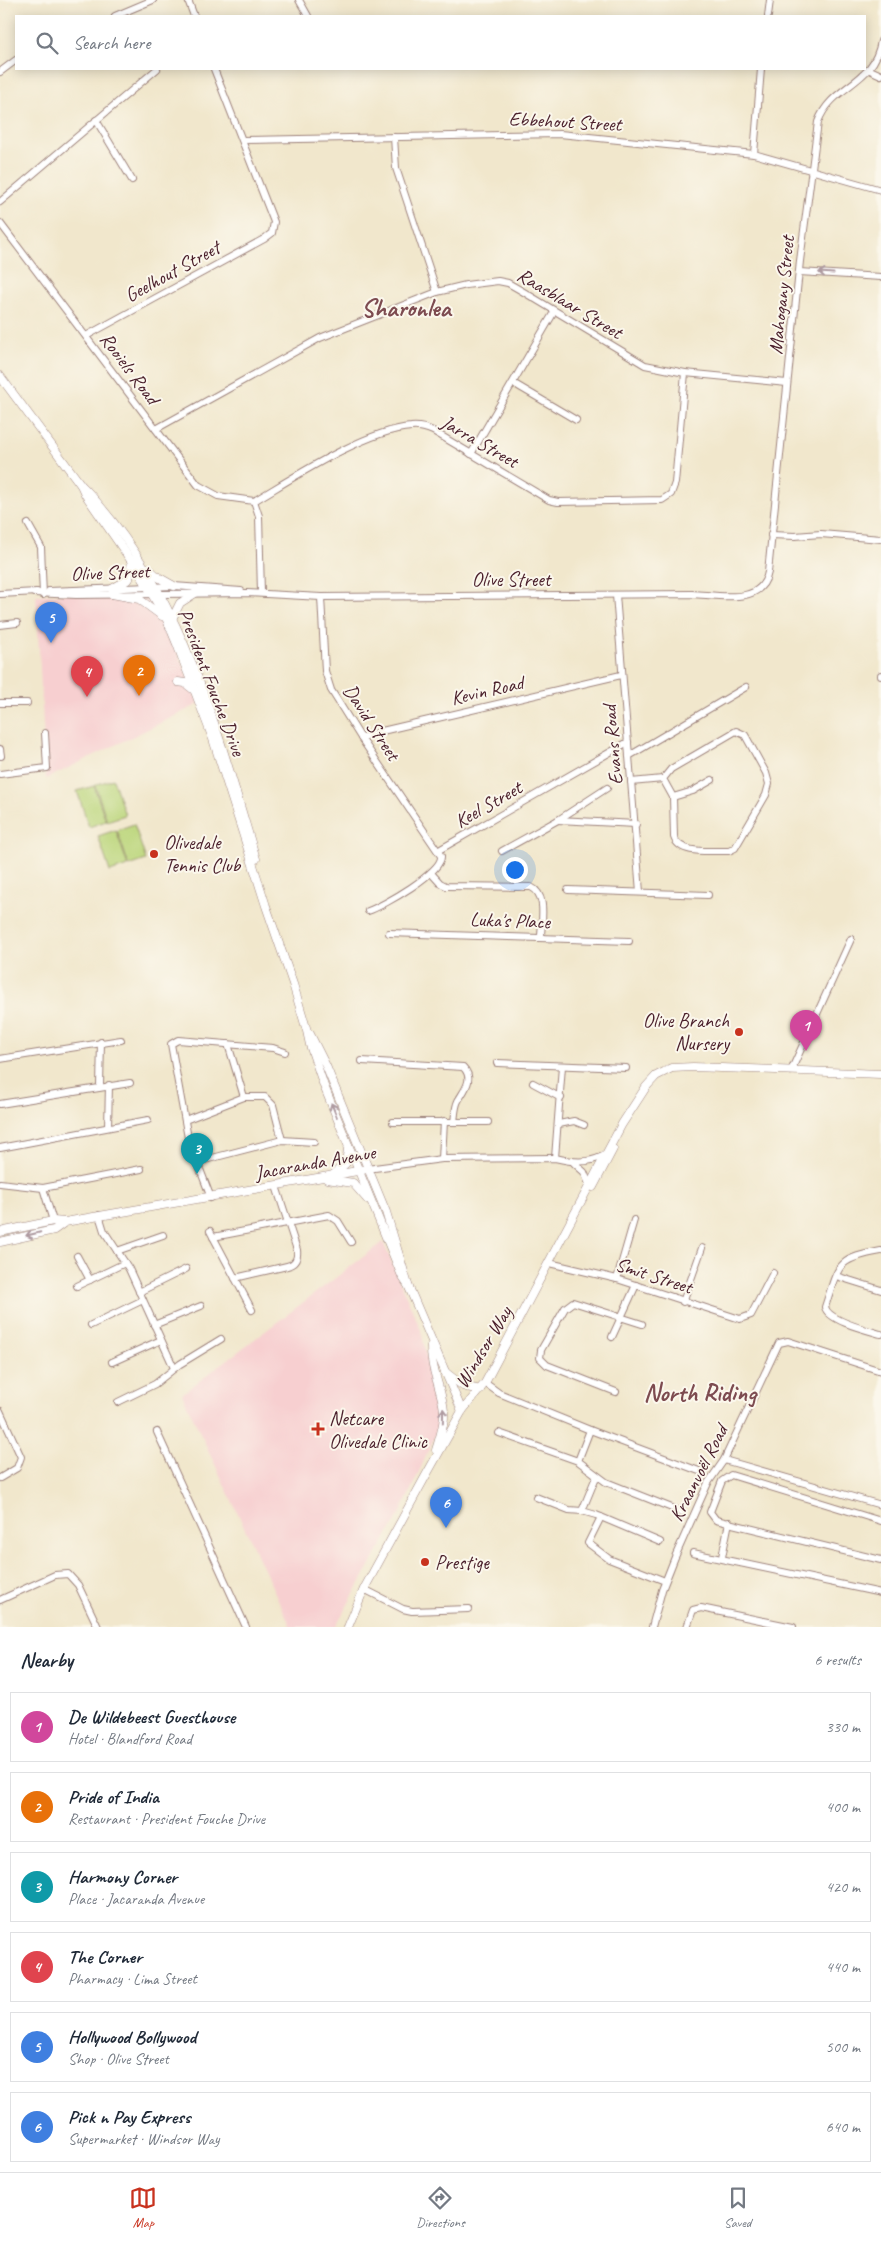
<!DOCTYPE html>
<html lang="en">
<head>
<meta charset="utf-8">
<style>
  :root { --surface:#fff; --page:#f2f2f3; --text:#1f2937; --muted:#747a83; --line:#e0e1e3; --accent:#c8321e }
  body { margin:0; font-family:Caveat,sans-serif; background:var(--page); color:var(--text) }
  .you { position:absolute; left:514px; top:869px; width:18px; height:18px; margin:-12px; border:4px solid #fff; border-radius:50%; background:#1a73e8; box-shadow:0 0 0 8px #1a73e833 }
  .badge { display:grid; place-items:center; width:32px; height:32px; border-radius:50%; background:var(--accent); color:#fff; font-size:16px; font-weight:700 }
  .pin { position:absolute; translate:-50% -41px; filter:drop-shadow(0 1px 2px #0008) }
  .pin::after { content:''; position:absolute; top:26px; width:18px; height:15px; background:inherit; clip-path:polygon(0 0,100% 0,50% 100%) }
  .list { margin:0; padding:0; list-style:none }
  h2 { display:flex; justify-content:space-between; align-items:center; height:65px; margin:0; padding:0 20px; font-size:21px }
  h2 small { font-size:16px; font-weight:400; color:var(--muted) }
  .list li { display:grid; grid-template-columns:32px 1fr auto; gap:15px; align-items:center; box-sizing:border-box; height:70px; margin:0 10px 10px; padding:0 10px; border:1px solid var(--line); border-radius:0px }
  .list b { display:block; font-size:19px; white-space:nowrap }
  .list p { margin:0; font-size:16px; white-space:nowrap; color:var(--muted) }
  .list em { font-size:16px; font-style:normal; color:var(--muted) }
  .icon { flex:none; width:28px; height:28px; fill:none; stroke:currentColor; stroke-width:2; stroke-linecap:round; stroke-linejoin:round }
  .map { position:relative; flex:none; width:881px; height:1627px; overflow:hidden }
  .search { position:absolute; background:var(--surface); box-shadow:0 2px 12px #0003; left:15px; right:15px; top:15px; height:55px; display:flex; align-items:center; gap:12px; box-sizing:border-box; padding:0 18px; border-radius:0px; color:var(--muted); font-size:19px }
  .sheet { height:545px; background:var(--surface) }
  nav { display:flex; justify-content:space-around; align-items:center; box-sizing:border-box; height:70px; border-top:1px solid var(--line); background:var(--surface); font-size:14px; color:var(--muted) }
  nav a { display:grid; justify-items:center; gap:2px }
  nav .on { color:var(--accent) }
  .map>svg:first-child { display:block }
</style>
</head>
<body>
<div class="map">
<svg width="881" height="1627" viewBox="0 0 881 1627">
  <rect width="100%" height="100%" fill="#fbf7ec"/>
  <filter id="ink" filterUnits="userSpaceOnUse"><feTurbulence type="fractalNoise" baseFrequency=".02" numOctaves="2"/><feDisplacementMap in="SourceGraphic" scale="10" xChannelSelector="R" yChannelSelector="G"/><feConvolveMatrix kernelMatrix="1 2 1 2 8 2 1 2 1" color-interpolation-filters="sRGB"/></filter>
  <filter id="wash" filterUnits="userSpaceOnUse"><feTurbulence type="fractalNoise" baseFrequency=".0096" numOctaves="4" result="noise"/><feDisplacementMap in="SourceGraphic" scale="20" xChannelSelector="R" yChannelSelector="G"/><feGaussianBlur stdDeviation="1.12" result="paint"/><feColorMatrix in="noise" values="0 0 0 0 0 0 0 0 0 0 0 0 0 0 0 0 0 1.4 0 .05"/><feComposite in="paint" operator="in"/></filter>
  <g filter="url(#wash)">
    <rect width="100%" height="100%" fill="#f1e7cc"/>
    <g fill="#f7cfd0">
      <path d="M153 591 199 704 46 779 36 595Z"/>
      <path d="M383 1242 421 1330 439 1421 434 1438 402 1510 335 1627H291L182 1394Z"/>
    </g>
    <g fill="#bcd67b" stroke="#837a53">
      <path d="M113 779 125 815 107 821 95 785Z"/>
      <path d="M94 786 106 821 89 827 77 791Z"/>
      <path d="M134 824 146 860 129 866 117 830Z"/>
      <path d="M116 830 128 866 110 872 98 836Z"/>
    </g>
  </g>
  <g filter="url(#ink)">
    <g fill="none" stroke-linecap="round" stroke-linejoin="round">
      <g stroke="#9e837c" stroke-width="8">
        <g id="minor">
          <path d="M188 0 194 16"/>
          <path d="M299 0 308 16"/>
          <path d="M115 16 153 0"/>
          <path d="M768 16 770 0"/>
          <path d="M870 70 881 75"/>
          <path d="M0 72 16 60"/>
          <path d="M96 120 132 180"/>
          <path d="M394 137 396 168 437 292"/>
          <path d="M243 140 560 134 754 154 881 190"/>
          <path d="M754 154 761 69"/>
          <path d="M0 202 157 69"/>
          <path d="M0 223 198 485 218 496 254 501"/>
          <path d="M799 272 881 277"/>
          <path d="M86 336 264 239 272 233 274 222 214 69"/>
          <path d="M513 383 576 420"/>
          <path d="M156 429 320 338 437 292 466 285 498 281 508 283 522 291 645 365 685 373 787 383"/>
          <path d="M471 454 554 312"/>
          <path d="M254 501C293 478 366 430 411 427 419 426 426 428 433 431L549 500 558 502 662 500 671 494 675 483 685 373"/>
          <path d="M254 501 259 516 261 593"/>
          <path d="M28 524 41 547 43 595"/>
          <path d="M771 535 795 536 821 534 881 539"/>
          <path d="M49 591 174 586 241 591"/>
          <path d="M34 593 76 595 247 593 321 597 692 594C718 595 762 606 768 572L800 261 818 122C832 84 874 85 881 41"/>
          <path d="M0 594 37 592"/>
          <path d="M616 595 640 892"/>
          <path d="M321 597 325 671 331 690 361 738 441 856C443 872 383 906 368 911"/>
          <path d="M0 625 17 623"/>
          <path d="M881 675V676"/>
          <path d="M0 703H27"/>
          <path d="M736 731 745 735 766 773 769 784 766 795 735 848 729 851C713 850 680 856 674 837L673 797 663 779 671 769Z"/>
          <path d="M361 738 382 731 621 675"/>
          <path d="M0 749 1 756"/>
          <path d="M629 756 746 687"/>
          <path d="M0 774 47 768 45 733"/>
          <path d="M631 782 663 779"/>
          <path d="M673 797 693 791 712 780"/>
          <path d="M558 820 636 824"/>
          <path d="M439 850 628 742"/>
          <path d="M502 851 558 820 607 788"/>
          <path d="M431 873 440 883 446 886 531 887C548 895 541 922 541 938"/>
          <path d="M568 890 708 895"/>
          <path d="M389 933 629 941"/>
          <path d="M228 1044 244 1097"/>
          <path d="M0 1059 121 1040"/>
          <path d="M362 1061 463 1067C475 1079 464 1090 458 1101 455 1107 455 1115 454 1122"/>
          <path d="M497 1063 626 1068"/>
          <path d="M791 1071 851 939"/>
          <path d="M533 1083 561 1098"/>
          <path d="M100 1086 101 1042"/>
          <path d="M0 1104 130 1083"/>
          <path d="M185 1120 244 1097H265L273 1105 282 1140"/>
          <path d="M393 1122H488"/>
          <path d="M559 1124 574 1121 584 1125"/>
          <path d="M108 1127 109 1085"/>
          <path d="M0 1148 148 1120"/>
          <path d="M555 1158 562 1066"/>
          <path d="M442 1159 444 1121"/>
          <path d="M197 1162 282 1140 314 1142"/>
          <path d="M574 1163 584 1172 589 1184"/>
          <path d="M367 1169 442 1159 555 1158C572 1162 587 1164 603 1156"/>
          <path d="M0 1183 43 1188 141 1169"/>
          <path d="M43 1188 53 1221"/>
          <path d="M211 1198 188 1138 171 1044 178 1040 273 1048 285 1052"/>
          <path d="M99 1215 104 1231 129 1269 174 1368"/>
          <path d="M210 1231 252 1310"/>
          <path d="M213 1237 329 1215 338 1221 351 1242"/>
          <path d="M117 1251 163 1235"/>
          <path d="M881 1251C835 1259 839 1265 825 1307 828 1321 867 1330 881 1334"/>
          <path d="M77 1256 90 1280"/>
          <path d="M549 1263 617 1279 740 1319 751 1315 773 1273"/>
          <path d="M836 1276 881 1290"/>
          <path d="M235 1278 287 1266C295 1264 298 1259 297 1250L276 1186"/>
          <path d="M617 1279 634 1220"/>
          <path d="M77 1286 125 1263"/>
          <path d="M139 1292 186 1269"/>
          <path d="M683 1302 702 1248"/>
          <path d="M91 1325 143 1300"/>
          <path d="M154 1325 201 1306"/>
          <path d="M612 1337 636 1285"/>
          <path d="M112 1362 161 1340"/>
          <path d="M485 1383 499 1393 590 1430 699 1471"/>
          <path d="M616 1392 547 1365 540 1358 541 1350 565 1308 573 1302 642 1324"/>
          <path d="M118 1402 155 1384 180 1364 221 1339"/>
          <path d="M0 1411 21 1457 17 1468 0 1478"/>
          <path d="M157 1432 246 1627"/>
          <path d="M499 1433 578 1461 606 1482 682 1512"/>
          <path d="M724 1460 881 1505"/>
          <path d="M578 1461 590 1430"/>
          <path d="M536 1497 569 1510 582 1511 596 1515 660 1542"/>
          <path d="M582 1511 596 1477"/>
          <path d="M601 1517 588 1543 609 1559 665 1581"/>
          <path d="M881 1521 731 1475 722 1481 710 1512 716 1520 881 1560"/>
          <path d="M693 1553 881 1593"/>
          <path d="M722 1557 729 1522"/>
          <path d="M364 1589 403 1609 412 1611 469 1609"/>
          <path d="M0 1600 55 1575 68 1574 78 1585 98 1627"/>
          <path d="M652 1627 662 1590 675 1557 708 1483 724 1460 779 1343 788 1341 881 1371"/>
          <path d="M687 1627 693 1610 701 1608 793 1627"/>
        </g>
      </g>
      <g stroke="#9e837c" stroke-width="9">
        <g id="tertiary">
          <path d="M0 376 81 485C93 496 103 510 113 522 189 619 221 743 256 859"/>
          <path d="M81 485 85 494 139 572 167 620 177 644 213 739 266 906 293 984 307 1031 310 1045 324 1086 402 1276 408 1285"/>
          <path d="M148 568 158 577 174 586"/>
          <path d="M112 589 129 579 132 561"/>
          <path d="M112 594 139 599 162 616"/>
          <path d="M172 619 180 603 197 592"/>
          <path d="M178 682 185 683 194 690"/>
          <path d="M310 1034 326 1066 386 1212 408 1285 462 1411"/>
          <path d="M334 1174 346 1163 348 1149"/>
          <path d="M327 1179 353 1183 367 1199"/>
          <path d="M593 1187 613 1149"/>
          <path d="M0 1232 53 1221 65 1222 363 1170"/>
          <path d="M0 1242 54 1230 65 1222"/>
          <path d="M431 1346C430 1369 442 1389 444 1411 445 1424 440 1437 436 1450"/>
          <path d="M445 1372 463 1386 480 1390"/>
          <path d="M348 1627 364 1589 424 1479 462 1411 485 1383 622 1124 646 1087 656 1076 672 1068 693 1067 881 1074"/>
        </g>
      </g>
      <use href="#minor" stroke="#fff" stroke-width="6"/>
      <use href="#tertiary" stroke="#fff" stroke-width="8"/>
    </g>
    <defs><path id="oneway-shaft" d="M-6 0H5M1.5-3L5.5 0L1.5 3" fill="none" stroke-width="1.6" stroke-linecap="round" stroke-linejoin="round" transform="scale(1.25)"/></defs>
    <g stroke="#ae9aa0">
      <use href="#oneway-shaft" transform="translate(826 273) rotate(-176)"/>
      <use href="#oneway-shaft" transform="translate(334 1110) rotate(-112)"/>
      <use href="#oneway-shaft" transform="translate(33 1234) rotate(167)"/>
      <use href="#oneway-shaft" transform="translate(443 1416) rotate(-89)"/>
    </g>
  </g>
  <g fill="#c8321e" stroke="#fbf7ec" stroke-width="2">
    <circle cx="154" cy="854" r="5"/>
    <circle cx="739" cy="1032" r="5"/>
    <path d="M315.5 1421.5h5v5h5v5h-5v5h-5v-5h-5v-5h5z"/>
    <circle cx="425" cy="1562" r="5"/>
  </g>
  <g text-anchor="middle" stroke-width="4" stroke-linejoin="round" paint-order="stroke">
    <g font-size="20" fill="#4a1f2b" stroke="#fbf7ec">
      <text transform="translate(565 121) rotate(3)" y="7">Ebbehout Street</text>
      <text transform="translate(172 271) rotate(-29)" y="7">Geelhout Street</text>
      <text transform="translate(781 295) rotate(-84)" y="7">Mahogany Street</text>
      <text transform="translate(570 303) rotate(31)" y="7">Raasblaar Street</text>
      <text transform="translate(130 368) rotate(53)" y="7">Rooiels Road</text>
      <text transform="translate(480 441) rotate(30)" y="7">Jarra Street</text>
      <text transform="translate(110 572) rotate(-2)" y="7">Olive Street</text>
      <text x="511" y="586">Olive Street</text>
      <text transform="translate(212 682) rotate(69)" y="7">President Fouche Drive</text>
      <text transform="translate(487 690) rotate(-13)" y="7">Kevin Road</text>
      <text transform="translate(372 722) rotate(57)" y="7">David Street</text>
      <text transform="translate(612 745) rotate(-95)" y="7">Evans Road</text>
      <text transform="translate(488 804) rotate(-30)" y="7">Keel Street</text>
      <text transform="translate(510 920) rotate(2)" y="7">Luka's Place</text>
      <text transform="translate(315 1162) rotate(-10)" y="7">Jacaranda Avenue</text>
      <text transform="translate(654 1275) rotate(18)" y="7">Smit Street</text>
      <text transform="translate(483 1347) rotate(-59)" y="7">Windsor Way</text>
      <text transform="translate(698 1473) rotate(-63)" y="7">Kraanvoël Road</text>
    </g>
    <g font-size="20" fill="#4a1f2b" stroke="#fbf7ec" text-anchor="start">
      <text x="164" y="849">Olivedale<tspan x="164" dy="23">Tennis Club</tspan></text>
      <text x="729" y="1027" text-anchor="end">Olive Branch<tspan x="729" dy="23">Nursery</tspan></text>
      <text x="329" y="1425">Netcare<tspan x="329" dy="23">Olivedale Clinic</tspan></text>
      <text x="435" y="1569">Prestige</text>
    </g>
    <g font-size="25" font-weight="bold" fill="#7d4b50" stroke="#fbf7ec">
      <text x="406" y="316">Sharonlea</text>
      <text x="700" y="1401">North Riding</text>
    </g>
  </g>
</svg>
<div class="you"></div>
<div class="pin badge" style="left:806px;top:1051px;background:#d1479c">1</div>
<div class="pin badge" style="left:139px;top:696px;background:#e8710a">2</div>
<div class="pin badge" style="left:197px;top:1174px;background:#0f9aa8">3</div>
<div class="pin badge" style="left:87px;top:697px;background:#e0444e">4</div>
<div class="pin badge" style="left:51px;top:643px;background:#3f7fe0">5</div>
<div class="pin badge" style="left:446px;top:1528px;background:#3f7fe0">6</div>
<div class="search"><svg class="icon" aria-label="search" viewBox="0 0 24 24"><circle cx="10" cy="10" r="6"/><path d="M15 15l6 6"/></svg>Search here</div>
</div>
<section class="sheet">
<h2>Nearby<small>6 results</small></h2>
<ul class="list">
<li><span class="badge" style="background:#d1479c">1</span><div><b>De Wildebeest Guesthouse</b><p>Hotel · Blandford Road</p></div><em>330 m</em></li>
<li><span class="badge" style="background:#e8710a">2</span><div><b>Pride of India</b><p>Restaurant · President Fouche Drive</p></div><em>400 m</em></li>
<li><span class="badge" style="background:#0f9aa8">3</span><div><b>Harmony Corner</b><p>Place · Jacaranda Avenue</p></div><em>420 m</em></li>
<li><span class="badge" style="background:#e0444e">4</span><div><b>The Corner</b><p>Pharmacy · Lima Street</p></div><em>440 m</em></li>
<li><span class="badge" style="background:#3f7fe0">5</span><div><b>Hollywood Bollywood</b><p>Shop · Olive Street</p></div><em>500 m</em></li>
<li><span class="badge" style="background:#3f7fe0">6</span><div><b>Pick n Pay Express</b><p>Supermarket · Windsor Way</p></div><em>640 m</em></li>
</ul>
</section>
<nav>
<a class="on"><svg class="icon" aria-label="map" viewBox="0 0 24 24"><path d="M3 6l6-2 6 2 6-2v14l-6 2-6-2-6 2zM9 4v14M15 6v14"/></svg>Map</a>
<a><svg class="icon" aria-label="directions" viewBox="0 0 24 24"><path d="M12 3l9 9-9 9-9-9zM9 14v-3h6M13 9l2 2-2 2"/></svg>Directions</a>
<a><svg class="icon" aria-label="saved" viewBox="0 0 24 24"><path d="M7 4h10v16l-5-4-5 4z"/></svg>Saved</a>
</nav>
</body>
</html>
